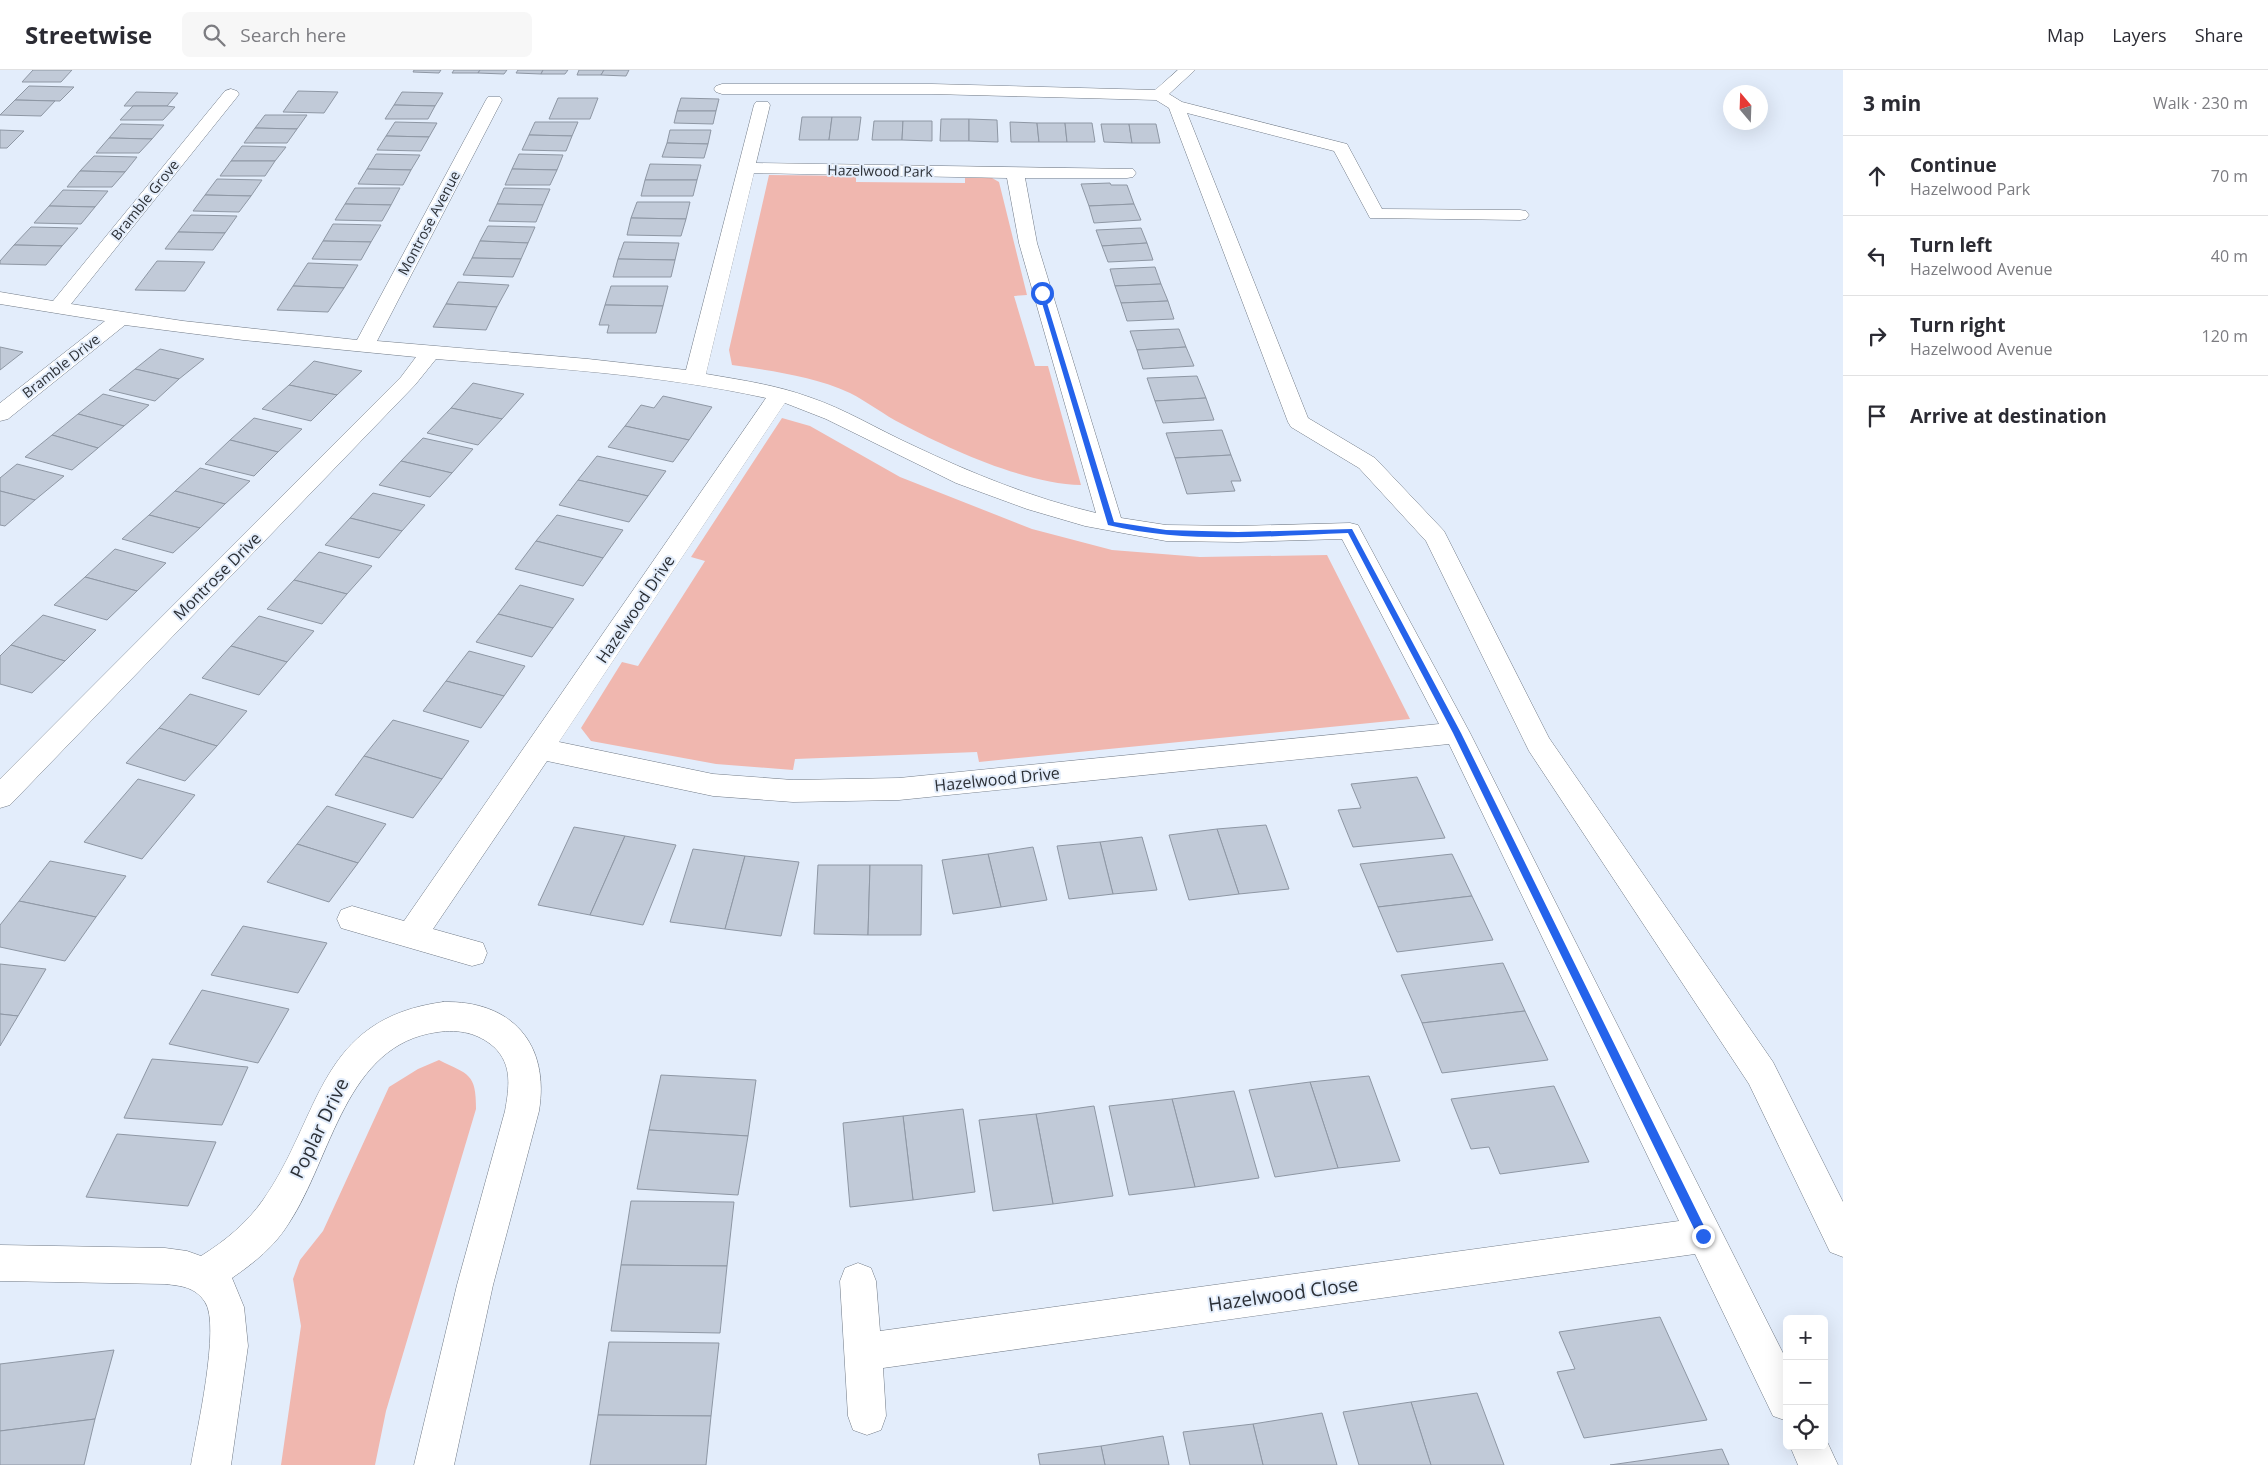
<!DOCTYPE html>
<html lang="en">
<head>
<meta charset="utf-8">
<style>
  :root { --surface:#fff; --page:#f7f7f7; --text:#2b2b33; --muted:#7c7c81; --line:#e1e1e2 }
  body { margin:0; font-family:"Open Sans",sans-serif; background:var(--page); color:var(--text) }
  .controls { position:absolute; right:15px; bottom:15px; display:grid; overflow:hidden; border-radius:8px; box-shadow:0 5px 20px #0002 }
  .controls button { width:45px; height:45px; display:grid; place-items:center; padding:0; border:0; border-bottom:1px solid var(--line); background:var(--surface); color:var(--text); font:25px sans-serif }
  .compass { position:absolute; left:1723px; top:15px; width:45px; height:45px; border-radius:50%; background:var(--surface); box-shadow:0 5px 20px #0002; rotate:341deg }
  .stop { position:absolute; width:15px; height:15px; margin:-11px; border:4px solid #2563eb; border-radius:50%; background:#fff }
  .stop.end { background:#2563eb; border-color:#fff; box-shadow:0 1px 5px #0008 }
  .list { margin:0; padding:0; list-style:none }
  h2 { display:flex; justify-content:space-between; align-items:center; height:65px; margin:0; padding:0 20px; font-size:21px }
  h2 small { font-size:16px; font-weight:400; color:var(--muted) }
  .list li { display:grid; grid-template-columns:32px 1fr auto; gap:15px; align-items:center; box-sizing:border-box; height:80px; padding:0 20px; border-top:1px solid var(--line) }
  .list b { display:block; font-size:19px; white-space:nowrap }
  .list p { margin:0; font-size:16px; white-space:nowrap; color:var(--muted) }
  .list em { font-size:16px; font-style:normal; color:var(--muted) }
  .icon { flex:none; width:28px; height:28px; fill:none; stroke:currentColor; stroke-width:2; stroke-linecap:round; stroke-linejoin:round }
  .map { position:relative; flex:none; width:1843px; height:1395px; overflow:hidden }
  header { display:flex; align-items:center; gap:30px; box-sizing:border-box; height:70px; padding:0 25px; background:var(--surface); border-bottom:1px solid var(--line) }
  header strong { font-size:24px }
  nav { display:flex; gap:28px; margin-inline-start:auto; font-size:18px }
  .search { width:350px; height:45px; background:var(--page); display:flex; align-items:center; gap:12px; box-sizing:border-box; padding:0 18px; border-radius:8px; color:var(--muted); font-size:19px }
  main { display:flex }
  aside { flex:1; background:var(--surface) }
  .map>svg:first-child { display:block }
</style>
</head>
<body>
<header>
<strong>Streetwise</strong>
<div class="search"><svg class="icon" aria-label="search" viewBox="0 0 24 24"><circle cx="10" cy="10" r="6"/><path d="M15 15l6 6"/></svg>Search here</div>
<nav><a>Map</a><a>Layers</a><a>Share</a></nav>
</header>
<main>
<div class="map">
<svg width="1843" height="1395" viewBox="0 0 1843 1395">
  <rect width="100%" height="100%" fill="#e3edfb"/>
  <g fill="#f0b7af">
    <path d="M769 105 856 106V112L965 113V108H992L999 112 1027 225 1014 226 1035 296H1048L1081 415C1026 414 951 380 902 354 884 345 868 332 850 323 813 306 772 301 732 295L729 280Z"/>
    <path d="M782 348 810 356 900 407 1032 459 1112 480 1200 487 1327 485 1410 649 979 692 977 682 795 689 793 700 716 694 591 671 581 658 622 592 638 596 705 491 691 487Z"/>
    <path d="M439 990C469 1005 476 1003 476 1039L386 1341 375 1395H281L301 1256 293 1209 300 1190 323 1161 389 1017 418 999Z"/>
  </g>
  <g fill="#c1cad8" stroke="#8e97a4">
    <path d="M33 0H72L61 12H22Z"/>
    <path d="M414 0H441L439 3 413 2Z"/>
    <path d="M454 0H480L478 3H452Z"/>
    <path d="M480 0H507L504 4 478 3Z"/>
    <path d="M518 0H543L541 4 516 3Z"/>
    <path d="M543 0H568L565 4H541Z"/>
    <path d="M579 0H604L601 5H577Z"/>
    <path d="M604 0H629L626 6 601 5Z"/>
    <path d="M29 16 74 17 60 31 15 30Z"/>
    <path d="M298 21 338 22 324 43 283 42Z"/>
    <path d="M136 22 178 23 167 36H124Z"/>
    <path d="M402 22 443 23 435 36 394 35Z"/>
    <path d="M558 28H598L590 49H549Z"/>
    <path d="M681 28 719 29 716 41H677Z"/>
    <path d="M15 30 55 31 41 46 0 45Z"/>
    <path d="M394 35 435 36 428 49H385Z"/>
    <path d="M133 36H167L175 37 163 50H120Z"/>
    <path d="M677 41H716L713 54 674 53Z"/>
    <path d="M265 45H307L297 59 255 58Z"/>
    <path d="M802 47H832L829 70H799Z"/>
    <path d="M832 47H861L858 70H829Z"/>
    <path d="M941 49H969V71H940Z"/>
    <path d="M969 49 997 50 998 72 969 71Z"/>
    <path d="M874 51H903L902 70H872Z"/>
    <path d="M903 51H932V71L902 70Z"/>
    <path d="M395 52 437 53 429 67 386 66Z"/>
    <path d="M535 52H578L572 66 529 65Z"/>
    <path d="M1010 52 1037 53 1039 72H1011Z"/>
    <path d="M1037 53H1065L1067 72H1039Z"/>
    <path d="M1065 53H1092L1095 72H1067Z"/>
    <path d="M121 54 164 55 152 69 109 68Z"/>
    <path d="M1101 54H1129L1132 73 1104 72Z"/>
    <path d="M1129 54H1156L1160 73H1132Z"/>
    <path d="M255 58 297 59 287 73H244Z"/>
    <path d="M0 60 24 61 7 78H0Z"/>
    <path d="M670 60H711L708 74 667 73Z"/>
    <path d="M529 65 572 66 566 81 522 80Z"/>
    <path d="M386 66 429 67 421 81 377 80Z"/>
    <path d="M109 68 152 69 139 83H96Z"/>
    <path d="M667 73 708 74 704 88 662 87Z"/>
    <path d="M242 76 286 77 275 91H231Z"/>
    <path d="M376 84 420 85 411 100 367 99Z"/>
    <path d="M519 84 563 85 557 100 512 99Z"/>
    <path d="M94 86 137 87 125 102 80 101Z"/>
    <path d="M231 91H275L265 106H220Z"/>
    <path d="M650 94 701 95 697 110H645Z"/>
    <path d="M367 99 411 100 403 115 358 114Z"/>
    <path d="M512 99 557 100 550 115H505Z"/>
    <path d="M80 101 125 102 112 117H67Z"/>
    <path d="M217 109 262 110 251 126 205 125Z"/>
    <path d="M645 110H697L693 126H641Z"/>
    <path d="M1110 113 1111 115H1127L1134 134 1089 136 1081 114Z"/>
    <path d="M355 118H400L391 135 345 134Z"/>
    <path d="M504 118 550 119 543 135 497 134Z"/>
    <path d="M63 120 108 121 95 137 49 136Z"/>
    <path d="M205 125 251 126 239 142 193 141Z"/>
    <path d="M637 132H690L686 149 631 148Z"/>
    <path d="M345 134 391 135 382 151 335 150Z"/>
    <path d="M497 134 543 135 536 152 489 151Z"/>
    <path d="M1134 134 1141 150 1094 153 1089 136Z"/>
    <path d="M49 136 95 137 81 154 34 153Z"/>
    <path d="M191 145 237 146 225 163 178 162Z"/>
    <path d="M631 148 686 149 681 166 627 165Z"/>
    <path d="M333 154 381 155 371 172 323 171Z"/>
    <path d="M488 156 535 157 528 173 480 171Z"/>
    <path d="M31 157 78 158 62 176 14 175Z"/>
    <path d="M1141 158 1147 173 1102 176 1096 160Z"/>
    <path d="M178 162 225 163 213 180 165 179Z"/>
    <path d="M323 171 371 172 361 190 312 189Z"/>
    <path d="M480 171 528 173 521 189 472 188Z"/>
    <path d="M624 172 679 173 675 190 618 189Z"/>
    <path d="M1147 173 1153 190 1108 192 1102 176Z"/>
    <path d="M14 175 62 176 46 195 0 194V191Z"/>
    <path d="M472 188 521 189 513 207 463 205Z"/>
    <path d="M618 189 675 190 671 207H613Z"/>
    <path d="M157 191 205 192 185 221 135 220Z"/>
    <path d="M308 193 358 195 344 218 293 216Z"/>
    <path d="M1155 197 1161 214 1115 216 1110 199Z"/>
    <path d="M458 212 509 215 497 237 446 234Z"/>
    <path d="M1161 214 1168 231 1121 233 1115 216Z"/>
    <path d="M293 216 344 218 328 242 277 240Z"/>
    <path d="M611 216H668L663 236 605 235Z"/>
    <path d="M1168 231 1174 249 1127 251 1121 233Z"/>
    <path d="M446 234 497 237 486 260 433 257Z"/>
    <path d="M605 235 663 236 656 263H607L609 255H599Z"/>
    <path d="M1179 259 1186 277 1137 280 1130 261Z"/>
    <path d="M0 277 23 282 0 300Z"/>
    <path d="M1186 277 1194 296 1143 299 1137 280Z"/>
    <path d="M160 279 204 289 179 309 135 299Z"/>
    <path d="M314 291 362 301 337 325 289 315Z"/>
    <path d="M135 299 179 309 155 331 109 320Z"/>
    <path d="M1197 306 1206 328 1155 331 1147 308Z"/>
    <path d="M473 313 524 324 502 349 451 338Z"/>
    <path d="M289 315 337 325 311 351 262 339Z"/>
    <path d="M103 324 149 335 124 356 78 344Z"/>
    <path d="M663 326 712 337 689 370 625 356 641 335 654 338Z"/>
    <path d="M1206 328 1214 350 1163 353 1155 331Z"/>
    <path d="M451 338 502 349 478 375 427 363Z"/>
    <path d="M78 344 124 356 98 378 52 365Z"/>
    <path d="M254 348 302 359 278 382 230 370Z"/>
    <path d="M625 356 689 370 673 392 608 377Z"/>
    <path d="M1222 360 1231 385 1175 388 1166 363Z"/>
    <path d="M52 365 98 378 72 400 25 387Z"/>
    <path d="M423 368 473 379 452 403 401 391Z"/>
    <path d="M230 370 278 382 254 406 205 394Z"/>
    <path d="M1231 385 1241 411H1231L1235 421 1187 424 1175 388Z"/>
    <path d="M597 386 666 401 648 426 578 410Z"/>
    <path d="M401 391 452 403 430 427 379 415Z"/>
    <path d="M17 394 64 406 35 430 0 421V408Z"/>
    <path d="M200 398 250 411 225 434 175 421Z"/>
    <path d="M578 410 648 426 629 452 559 435Z"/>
    <path d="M0 421 35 430 5 456 0 455Z"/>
    <path d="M175 421 225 434 200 458 149 445Z"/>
    <path d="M373 423 425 435 402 461 350 448Z"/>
    <path d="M149 445 200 458 173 483 122 469Z"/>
    <path d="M557 445 623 460 603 488 536 471Z"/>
    <path d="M350 448 402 461 379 488 325 475Z"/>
    <path d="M536 471 603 488 583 516 515 499Z"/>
    <path d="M115 479 166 493 137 521 85 507Z"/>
    <path d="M319 482 372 496 347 524 294 510Z"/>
    <path d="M85 507 137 521 107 550 54 535Z"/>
    <path d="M294 510 347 524 322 554 267 539Z"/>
    <path d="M520 515 574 529 553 558 498 544Z"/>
    <path d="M498 544 553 558 532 587 476 572Z"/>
    <path d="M43 545 96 560 65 591 11 575Z"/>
    <path d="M259 546 314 561 287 592 231 576Z"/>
    <path d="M11 575 65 591 32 623 0 614V586Z"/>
    <path d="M231 576 287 592 259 625 202 608Z"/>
    <path d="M469 581 525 596 504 626 446 611Z"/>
    <path d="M446 611 504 626 481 658 423 641Z"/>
    <path d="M190 624 247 641 217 676 159 658Z"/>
    <path d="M393 650 469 671 442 709 364 686Z"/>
    <path d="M159 658 217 676 185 711 126 693Z"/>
    <path d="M364 686 442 709 413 748 335 725Z"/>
    <path d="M1417 707 1445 768 1353 777 1338 740 1361 738 1351 714Z"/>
    <path d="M138 709 195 725 142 789 84 772Z"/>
    <path d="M327 736 386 754 358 793 297 774Z"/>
    <path d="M1266 755 1289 819 1239 824 1217 759Z"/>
    <path d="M574 757 625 766 590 845 538 835Z"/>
    <path d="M1217 759 1239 824 1189 830 1169 765Z"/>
    <path d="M625 766 676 775 643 855 590 845Z"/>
    <path d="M1142 767 1157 820 1113 824 1100 772Z"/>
    <path d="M1100 772 1113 824 1069 829 1057 776Z"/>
    <path d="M297 774 358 793 329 832 267 812Z"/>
    <path d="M1033 777 1047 830 1001 837 988 784Z"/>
    <path d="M693 779 745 786 725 859 670 852Z"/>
    <path d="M988 784 1001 837 953 844 942 790Z"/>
    <path d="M1452 784 1472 826 1378 837 1360 794Z"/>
    <path d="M745 786 799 792 781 866 725 859Z"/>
    <path d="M50 791 126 806 96 847 19 831Z"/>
    <path d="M818 795H870L868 865 814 864Z"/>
    <path d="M870 795H922L921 865H868Z"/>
    <path d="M1472 826 1493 870 1397 882 1378 837Z"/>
    <path d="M19 831 96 847 65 891 0 877V855Z"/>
    <path d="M243 856 327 873 298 923 211 905Z"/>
    <path d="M1503 893 1525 941 1422 953 1401 905Z"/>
    <path d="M0 894 46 899 18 946 0 944Z"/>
    <path d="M202 920 289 939 258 993 169 974Z"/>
    <path d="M1525 941 1548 990 1442 1003 1422 953Z"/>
    <path d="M0 944 18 946 0 976Z"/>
    <path d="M152 989 248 997 222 1055 124 1048Z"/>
    <path d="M661 1005 756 1010 748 1066 649 1060Z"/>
    <path d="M1369 1006 1400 1091 1338 1098 1310 1012Z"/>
    <path d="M1310 1012 1338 1098 1275 1107 1249 1020Z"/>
    <path d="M1554 1016 1589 1092 1500 1104 1489 1077 1471 1079 1451 1029Z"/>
    <path d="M1234 1021 1259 1108 1195 1117 1172 1029Z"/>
    <path d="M1172 1029 1195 1117 1129 1125 1109 1036Z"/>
    <path d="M1094 1036 1113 1126 1053 1134 1036 1044Z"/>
    <path d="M963 1039 975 1122 913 1130 903 1046Z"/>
    <path d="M1036 1044 1053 1134 993 1141 979 1050Z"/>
    <path d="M903 1046 913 1130 850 1137 843 1053Z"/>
    <path d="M649 1060 748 1066 738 1125 637 1119Z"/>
    <path d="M117 1064 216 1072 188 1136 86 1127Z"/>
    <path d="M631 1131 734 1132 727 1196 621 1195Z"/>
    <path d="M621 1195 727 1196 720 1263 611 1261Z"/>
    <path d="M1660 1247 1707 1350 1584 1368 1557 1302 1575 1299 1559 1262Z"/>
    <path d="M609 1272 719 1273 711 1346 598 1345Z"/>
    <path d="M114 1280 95 1349 0 1361V1294Z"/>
    <path d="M1477 1323 1504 1395H1431L1411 1332Z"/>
    <path d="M1411 1332 1431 1395H1359L1343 1342Z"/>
    <path d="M1322 1343 1337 1395H1263L1253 1354Z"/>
    <path d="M598 1345 711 1346 706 1395H590Z"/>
    <path d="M95 1349 84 1395H0V1361Z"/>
    <path d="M1253 1354 1263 1395H1190L1183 1362Z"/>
    <path d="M1163 1366 1169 1395H1105L1101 1376Z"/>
    <path d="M1101 1376 1105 1395H1040L1038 1384Z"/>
    <path d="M1722 1379 1729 1395H1610Z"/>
  </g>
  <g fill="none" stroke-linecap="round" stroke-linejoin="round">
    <g stroke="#717a86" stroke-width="1">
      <path id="service" d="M1178 0H1195L1169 24 1182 32 1347 74 1382 139 1520 140 1526 141 1529 145 1526 149 1520 150 1370 148 1334 81 1187 43 1308 348 1375 388 1444 461 1549 668 1773 992 1843 1132V1187L1830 1182 1749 1014 1529 681 1426 471 1359 398 1291 357 1288 352 1169 38 1156 30 932 24H722L716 22 714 19 716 16 722 14H932L1155 20Z"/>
    </g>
    <g stroke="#717a86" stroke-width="1">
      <g id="minor">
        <path d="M231 19 237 21 239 24 237 27 71 234 183 251 357 270 486 30 488 27H500L502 30 377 271 588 289 686 300 754 35 756 32H768L770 35 756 93 1133 99 1136 103 1133 107 1127 108H1025L1037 173 1121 448 1166 455 1238 456 1350 453 1358 455 1470 663 1787 1291V1351L1773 1346 1695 1184 883 1298 886 1346 881 1360 867 1365 853 1360 848 1346 840 1211 845 1198 858 1193 871 1198 876 1211 880 1261 1679 1151 1449 674 899 730 793 732 713 726 547 691 433 859 483 873 487 883 483 893 472 896 341 858 337 849 341 840 352 836 404 851 766 328C658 304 547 298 436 289L415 315 10 735 0 738V709L401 307 416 287 243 270 125 255 8 349 0 351V333L105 251 0 234V222L53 231 225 21ZM754 103 1007 108 1019 173 1096 443C1032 428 971 403 912 375 877 359 845 339 809 327 776 315 741 310 706 304ZM785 333 826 349 956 413 1027 439 1085 456 1166 471 1238 472 1342 469 1439 654 899 708 793 710 713 704 559 672Z"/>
        <path d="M443 932C512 930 550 974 539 1041L493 1215 454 1395H414L457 1215 505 1041C509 1018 513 995 494 977 478 963 459 959 438 962 345 974 332 1088 289 1153 275 1176 254 1193 232 1208L244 1237 248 1276 231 1395H191C196 1364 221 1255 205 1232 195 1217 182 1216 165 1214L0 1211V1175L165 1178 187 1181 201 1186C225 1171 247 1153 263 1130 322 1046 317 949 443 932Z"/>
        <path d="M1824 1365 1838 1395H1798L1790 1376H1824Z"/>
      </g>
    </g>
    <use href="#service" fill="#fff" fill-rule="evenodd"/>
    <use href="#minor" fill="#fff" fill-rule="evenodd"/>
  </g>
  <path fill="#2563eb" d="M1042 221 1044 223 1114 452 1166 460 1238 462 1352 459 1461 663 1707 1162V1169H1699L1453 663 1348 463C1269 466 1186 474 1108 455L1039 223Z"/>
  <g text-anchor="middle" stroke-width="4" stroke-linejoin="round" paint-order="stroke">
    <g font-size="14" fill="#2b2f35" stroke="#e3edfb">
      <text transform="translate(880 101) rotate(1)" y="5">Hazelwood Park</text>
      <text transform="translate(145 130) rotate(-51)" y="5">Bramble Grove</text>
      <text transform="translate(429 153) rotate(-62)" y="5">Montrose Avenue</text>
      <text transform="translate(61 296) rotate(-38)" y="5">Bramble Drive</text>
    </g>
    <g font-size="16" fill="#2b2f35" stroke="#e3edfb">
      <text transform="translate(217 506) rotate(-45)" y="6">Montrose Drive</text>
      <text transform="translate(635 539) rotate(-56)" y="6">Hazelwood Drive</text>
      <text transform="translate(997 709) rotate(-6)" y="6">Hazelwood Drive</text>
    </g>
    <g font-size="19" fill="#2b2f35" stroke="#e3edfb">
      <text transform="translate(319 1058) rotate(-64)" y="7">Poplar Drive</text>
      <text transform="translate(1283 1224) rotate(-8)" y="7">Hazelwood Close</text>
    </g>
  </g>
</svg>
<div class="controls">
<button>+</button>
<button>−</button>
<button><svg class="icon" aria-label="locate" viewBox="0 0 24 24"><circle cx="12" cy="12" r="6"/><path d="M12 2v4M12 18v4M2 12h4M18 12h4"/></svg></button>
</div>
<svg class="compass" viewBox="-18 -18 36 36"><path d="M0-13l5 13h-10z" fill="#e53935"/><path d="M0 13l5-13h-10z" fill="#7c7c81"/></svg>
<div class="stop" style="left:1042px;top:223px"></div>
<div class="stop end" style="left:1703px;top:1166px"></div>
</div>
<aside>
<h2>3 min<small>Walk · 230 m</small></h2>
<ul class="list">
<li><svg class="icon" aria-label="ahead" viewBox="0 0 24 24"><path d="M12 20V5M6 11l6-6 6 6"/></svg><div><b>Continue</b><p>Hazelwood Park</p></div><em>70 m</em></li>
<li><svg class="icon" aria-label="left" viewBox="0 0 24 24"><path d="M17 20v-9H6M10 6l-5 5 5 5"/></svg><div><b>Turn left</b><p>Hazelwood Avenue</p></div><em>40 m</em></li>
<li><svg class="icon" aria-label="right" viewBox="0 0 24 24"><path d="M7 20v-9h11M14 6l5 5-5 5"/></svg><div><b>Turn right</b><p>Hazelwood Avenue</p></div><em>120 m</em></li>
<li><svg class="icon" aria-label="arrive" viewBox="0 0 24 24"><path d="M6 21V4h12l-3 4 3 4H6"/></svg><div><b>Arrive at destination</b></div></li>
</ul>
</aside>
</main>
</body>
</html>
